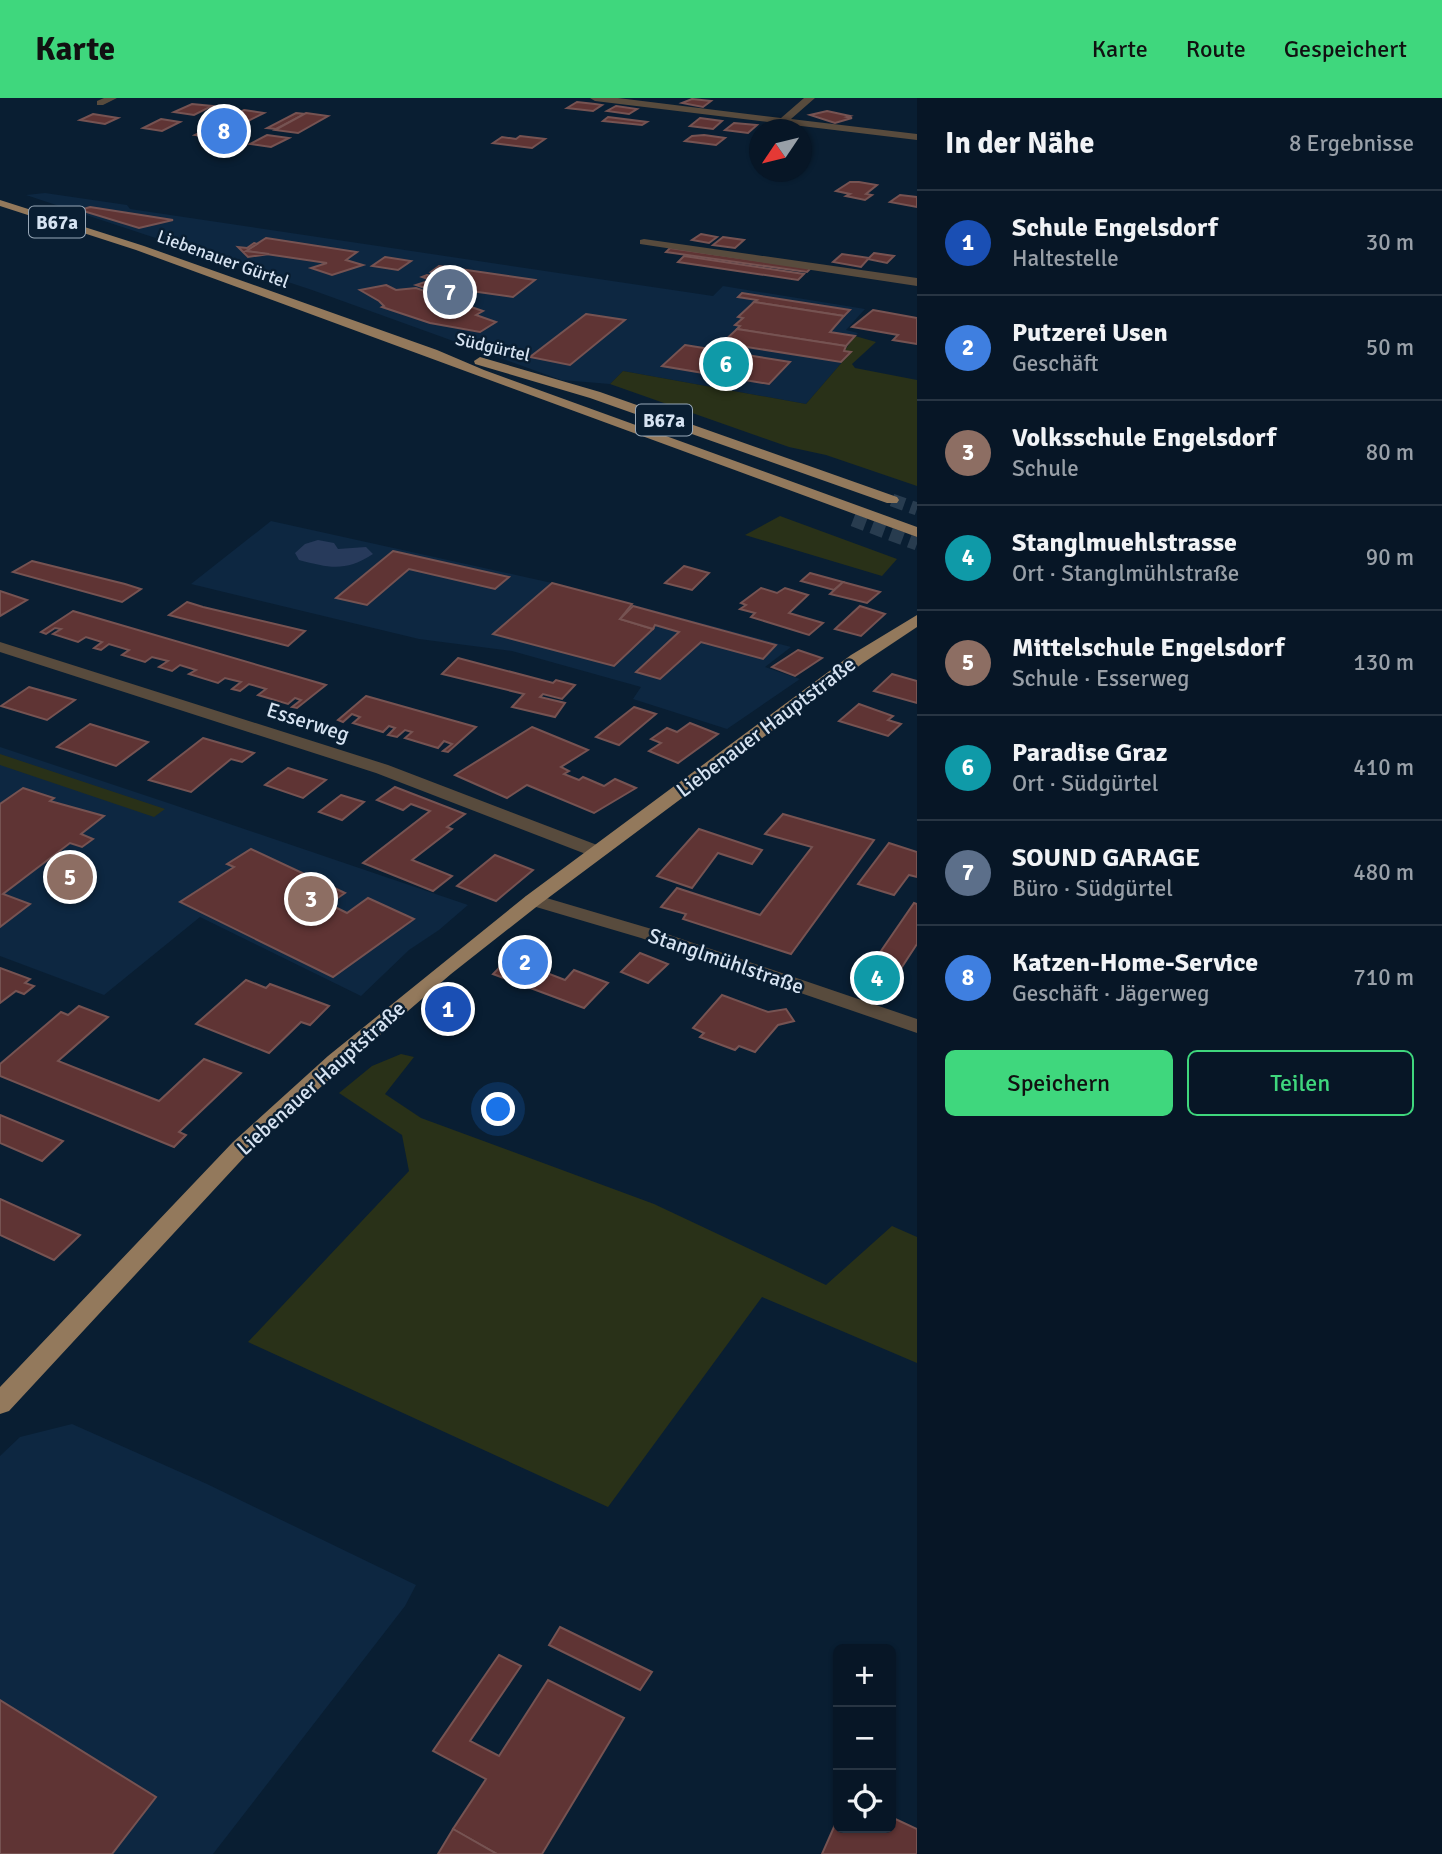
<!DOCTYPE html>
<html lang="de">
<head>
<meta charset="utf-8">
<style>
  :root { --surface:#071626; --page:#101f2e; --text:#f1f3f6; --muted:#989fa7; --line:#283543; --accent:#3fd77d }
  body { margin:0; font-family:Signika,sans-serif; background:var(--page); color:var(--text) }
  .controls { position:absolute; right:21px; bottom:21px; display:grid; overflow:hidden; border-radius:10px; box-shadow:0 2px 5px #0004 }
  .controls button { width:63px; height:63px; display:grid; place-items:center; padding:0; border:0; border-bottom:2px solid var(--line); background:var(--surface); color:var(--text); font:35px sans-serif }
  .compass { position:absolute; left:749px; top:21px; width:63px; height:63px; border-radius:50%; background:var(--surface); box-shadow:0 2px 5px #0004; rotate:235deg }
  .you { position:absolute; left:499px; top:1012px; width:24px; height:24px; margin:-18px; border:5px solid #fff; border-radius:50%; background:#1a73e8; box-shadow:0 0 0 10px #1a73e833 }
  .badge { display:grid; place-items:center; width:46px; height:46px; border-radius:50%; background:var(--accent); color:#fff; font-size:23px; font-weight:700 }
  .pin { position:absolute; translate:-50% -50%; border:4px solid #fff; box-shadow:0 2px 7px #0006 }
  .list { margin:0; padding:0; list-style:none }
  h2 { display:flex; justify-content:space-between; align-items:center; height:91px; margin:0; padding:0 28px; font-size:30px }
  h2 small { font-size:23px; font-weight:400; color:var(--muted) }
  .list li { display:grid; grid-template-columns:46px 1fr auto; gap:21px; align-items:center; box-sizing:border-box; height:105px; padding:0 28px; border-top:2px solid var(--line) }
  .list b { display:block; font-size:26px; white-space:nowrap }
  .list p { margin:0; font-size:23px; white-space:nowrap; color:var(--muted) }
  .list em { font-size:23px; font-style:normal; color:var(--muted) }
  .actions { display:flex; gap:14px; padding:21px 28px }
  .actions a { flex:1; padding:16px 0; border:2px solid var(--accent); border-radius:10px; text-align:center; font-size:24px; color:var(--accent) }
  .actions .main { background:var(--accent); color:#111 }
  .icon { flex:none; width:38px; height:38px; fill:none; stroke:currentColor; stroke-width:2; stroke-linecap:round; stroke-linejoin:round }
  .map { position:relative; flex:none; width:917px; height:1756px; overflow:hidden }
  header { display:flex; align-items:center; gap:42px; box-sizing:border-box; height:98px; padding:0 35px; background:var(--accent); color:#111 }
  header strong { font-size:33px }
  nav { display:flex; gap:38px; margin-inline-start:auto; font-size:24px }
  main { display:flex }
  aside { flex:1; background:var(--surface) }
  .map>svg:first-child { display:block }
</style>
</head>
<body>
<header>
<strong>Karte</strong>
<nav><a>Karte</a><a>Route</a><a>Gespeichert</a></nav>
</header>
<main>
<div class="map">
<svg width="917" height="1756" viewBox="0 0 917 1756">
  <rect width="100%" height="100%" fill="#091e32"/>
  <g fill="#0d2741">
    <path d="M45 95 127 107 130 111 713 198 723 188 865 211 846 232 858 235 846 248 851 254 806 306 623 273 610 286 561 282 312 192 26 97Z"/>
    <path d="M271 423 552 485 791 549 765 569 800 581 727 631 633 601 641 589 512 553 419 541 191 486Z"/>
    <path d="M0 649 174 707 468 807 439 832 409 852 361 898 200 819 104 897 0 858Z"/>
    <path d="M72 1326 207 1386 416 1487 405 1508 213 1756H0V1358L20 1339Z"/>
  </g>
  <g fill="#293118">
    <path d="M855 238 876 244 852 266 855 270 917 282V388L826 357 789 349 610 286 623 273 806 306 850 255 844 253Z"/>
    <path d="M780 418 897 461 882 478 745 437Z"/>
    <path d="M0 656 165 711 154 719 0 667Z"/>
    <path d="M401 956 414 959 385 996 421 1020 654 1106 826 1187 892 1128 917 1139V1265L762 1199 608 1409 248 1244 409 1073 402 1037 339 995 372 968Z"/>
  </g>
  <path fill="#273a5b" d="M318 442 334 445 338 451 366 449 373 456C345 474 330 470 299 462L295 455 305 446Z"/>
  <g fill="#5f3434" stroke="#765352" stroke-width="2">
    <path d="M692 1 711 3 703 9 682 5Z"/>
    <path d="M577 4 595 6 602 7 593 13 567 10Z"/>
    <path d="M192 6 212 8 194 17 174 14Z"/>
    <path d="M616 8 637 11 629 16 607 13Z"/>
    <path d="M244 12 264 15 246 24 226 21Z"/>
    <path d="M827 13 850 18 847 19 852 20 835 25 810 17Z"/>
    <path d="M296 15 305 16 276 31 267 30Z"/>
    <path d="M306 15 328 18 298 35 275 32Z"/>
    <path d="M93 16 118 20 105 26 80 22Z"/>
    <path d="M608 19 647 24 642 27 603 23Z"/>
    <path d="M700 20 722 23 713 31 690 28Z"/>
    <path d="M161 21 180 24 162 33 143 30Z"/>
    <path d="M734 25 757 27 748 35 725 32Z"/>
    <path d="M213 28 225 29 233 30 216 40 195 37Z"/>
    <path d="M267 37 289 40 271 49 250 46Z"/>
    <path d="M704 37 725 40 716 47 685 43 692 38Z"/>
    <path d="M520 38 545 41 532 50 493 45 502 39 516 41Z"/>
    <path d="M850 84H859L877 87 866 96 872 97 865 102 846 98 850 96 836 93Z"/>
    <path d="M900 97 917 99V109L890 104Z"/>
    <path d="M90 109 173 122 139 130 80 112Z"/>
    <path d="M701 136 717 139 709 145 692 142Z"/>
    <path d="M723 139 744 142 735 150 713 147Z"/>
    <path d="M266 140 357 154 346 162 363 167 332 177 311 170 327 165 246 153Z"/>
    <path d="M254 145 257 146 246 153 269 156 248 159 238 149 247 150Z"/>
    <path d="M670 150 811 170 807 174 666 154Z"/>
    <path d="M874 155 894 158 887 165 868 161 861 169 833 164 842 156 869 160Z"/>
    <path d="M684 158 804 176 798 182 678 164Z"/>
    <path d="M385 159 411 163 398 172 372 168Z"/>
    <path d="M439 168 535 182 513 199 464 192 459 195 468 198 454 203 444 200 449 198 416 187 425 184 440 189 445 187 422 179 427 177 449 181 455 178 431 174Z"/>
    <path d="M386 187 396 192 416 190 483 213 476 217 496 224 480 234 430 225 382 209 384 208 379 203 360 192Z"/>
    <path d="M742 195 850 212 844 218 754 204 757 202 738 199Z"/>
    <path d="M754 204 844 218 830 234 855 238 846 248 737 231 740 228 735 227 743 220 738 219Z"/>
    <path d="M873 212 917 220V246L893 242 898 237 852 229Z"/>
    <path d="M586 216 625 222 570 267 530 259Z"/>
    <path d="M737 231 846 248 844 253 851 254 841 264 722 245Z"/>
    <path d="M685 247 790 264 769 286 662 268Z"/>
    <path d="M393 453 509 479 495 491 409 471 367 507 336 500Z"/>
    <path d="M32 463 125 486 141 491 122 504 13 474Z"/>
    <path d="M684 468 709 475 692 492 665 485Z"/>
    <path d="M810 475 843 484 834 492 801 483Z"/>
    <path d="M843 484 880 494 867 505 830 496Z"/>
    <path d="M552 485 632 506 620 521 653 531 614 568 493 536Z"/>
    <path d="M761 490 777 495 785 490 808 497 789 515 823 525 809 537 751 519 755 515 740 511 746 507 741 505Z"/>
    <path d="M0 493 27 502 0 518Z"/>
    <path d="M187 504 203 509 305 533 288 548 169 517Z"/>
    <path d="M633 508 776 547 763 561 701 544 660 581 636 574 679 534 655 527 653 531 620 521Z"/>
    <path d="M860 508 885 516 861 538 835 531Z"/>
    <path d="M73 513 326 587 297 610 292 609 301 602 295 600 288 606 258 597 266 591 249 586 240 593 232 591 241 584 225 580 218 585 189 576 196 572 180 567 172 573 159 569 168 563 152 559 145 564 122 557 129 552 109 546 101 552 94 550 102 544 86 539 78 544 53 536 61 531 55 530 46 536 41 534Z"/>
    <path d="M798 552 822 560 795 578 772 569Z"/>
    <path d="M458 560 553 585 556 582 575 587 562 601 543 596 540 599 565 605 555 619 512 609 524 596 442 576Z"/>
    <path d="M892 576 917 583V605L874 593Z"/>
    <path d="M29 589 75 602 47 622 1 608Z"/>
    <path d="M366 598 476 629 448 654 443 653 452 646 444 643 438 650 405 640 412 634 405 632 397 639 388 637 395 630 389 628 383 634 353 625 360 619 352 616 343 624 338 622Z"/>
    <path d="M859 606 893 618 888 622 901 626 888 638 839 623Z"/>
    <path d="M634 609 656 616 619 647 596 639Z"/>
    <path d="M690 625 718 636 678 665 649 653 661 645 651 641 667 630 677 634Z"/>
    <path d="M90 626 148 644 116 668 57 649Z"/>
    <path d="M532 629 588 652 561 669 569 673 564 676 579 682 583 679 604 688 615 681 636 690 594 715 527 687 507 700 455 677Z"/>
    <path d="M203 640 254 655 242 664 231 661 191 694 149 682Z"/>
    <path d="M288 670 326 682 303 700 265 687Z"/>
    <path d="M395 689 465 716 447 729 452 731 412 762 452 778 433 793 363 765 430 713 411 706 403 712 377 702Z"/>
    <path d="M23 690 54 700 50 703 104 718 81 736 93 741 82 749 70 745 3 796 30 806 0 829V706Z"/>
    <path d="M341 697 364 704 342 722 319 714Z"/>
    <path d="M783 716 874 742 791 856 683 821 686 816 661 809 677 790 760 817 812 749 765 736Z"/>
    <path d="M699 731 762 752 752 766 718 755 692 790 657 778Z"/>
    <path d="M889 745 917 754V779L909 777 894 797 858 786Z"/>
    <path d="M251 751 345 795 329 806 347 815 368 800 414 821 333 879 180 804 234 769 227 766Z"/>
    <path d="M495 757 533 772 496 803 457 788Z"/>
    <path d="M914 805 917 806V846L896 878 870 869Z"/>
    <path d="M517 852 548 864 539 872 565 882 574 872 608 885 584 910 493 876Z"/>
    <path d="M640 855 668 866 648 885 621 874Z"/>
    <path d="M870 869 896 878 886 892 858 883Z"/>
    <path d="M0 870 30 881 25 885 34 888 24 896 16 893 0 905Z"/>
    <path d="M246 882 266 890 270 886 329 908 310 927 301 924 269 955 196 926Z"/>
    <path d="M722 897 768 914 786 911 794 923 778 927 755 954 739 948 735 952 700 939 704 935 693 930Z"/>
    <path d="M79 908 108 919 58 963 159 1003 204 961 241 975 179 1034 186 1037 174 1049 0 978V966L61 914 68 917Z"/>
    <path d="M0 1017 63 1043 42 1063 0 1045Z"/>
    <path d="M0 1101 80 1137 54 1162 0 1137Z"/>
    <path d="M560 1529 652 1574 640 1592 549 1547Z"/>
    <path d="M499 1557 521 1568 470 1643 499 1658 548 1582 624 1620 542 1756H497L453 1731 486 1681 433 1653Z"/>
    <path d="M0 1602 156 1699 112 1756H0Z"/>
    <path d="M891 1719 917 1731V1756H822L838 1720V1730H891Z"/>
    <path d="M453 1731 497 1756H438Z"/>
  </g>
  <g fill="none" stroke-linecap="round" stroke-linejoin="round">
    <g stroke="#283c4f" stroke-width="13" stroke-dasharray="13 7" stroke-linecap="butt">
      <path d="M892 402 917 411"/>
      <path d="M853 422 917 446"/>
    </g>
    <g fill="#584b3d" fill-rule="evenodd">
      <path d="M104 0H117L103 7H97V3Z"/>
      <path d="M590 0H618L781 20 804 0H815L791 21 917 36V42L595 3Z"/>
      <path d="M644 141 917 180V188L640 146V142Z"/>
      <path d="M0 544 388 667 605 750 608 754 598 760 591 758 376 675 0 554Z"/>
      <path d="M533 796 655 832 917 921V935L641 840 526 806 523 802 526 798Z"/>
    </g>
    <g fill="#93795c" fill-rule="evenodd">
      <path d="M0 102 144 148 437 252 484 272 917 429V439L136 152 0 108Z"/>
      <path d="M480 259 600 294 897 399 899 402 897 405H887L590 300 475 266 474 263Z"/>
      <path d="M917 517V529L863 565 540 806 451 876 344 968 249 1054 9 1313 0 1316V1289L233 1044 328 958 526 798 851 557Z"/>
    </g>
  </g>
  <g text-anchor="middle" stroke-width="5" stroke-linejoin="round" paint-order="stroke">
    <g font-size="18" fill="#d6e3f2" stroke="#091e32">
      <text transform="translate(223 161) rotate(20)" y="6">Liebenauer Gürtel</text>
      <text transform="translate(493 249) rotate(13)" y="6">Südgürtel</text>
    </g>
    <g fill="#091e32" stroke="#98a8b8" stroke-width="2">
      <rect x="29" y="108.5" width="56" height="31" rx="5"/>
      <rect x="636" y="306.5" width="56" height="31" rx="5"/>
    </g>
    <g font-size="19" font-weight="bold" fill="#d6e3f2">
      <text x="57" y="131">B67a</text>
      <text x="664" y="329">B67a</text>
    </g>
    <g font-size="21" fill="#d6e3f2" stroke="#091e32">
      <text transform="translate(308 624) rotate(18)" y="7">Esserweg</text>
      <text transform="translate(766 629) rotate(-37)" y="7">Liebenauer Hauptstraße</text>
      <text transform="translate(726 863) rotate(19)" y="7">Stanglmühlstraße</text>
      <text transform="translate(321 980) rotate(-42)" y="7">Liebenauer Hauptstraße</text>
    </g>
  </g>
</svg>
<div class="controls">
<button>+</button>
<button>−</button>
<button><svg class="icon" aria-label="locate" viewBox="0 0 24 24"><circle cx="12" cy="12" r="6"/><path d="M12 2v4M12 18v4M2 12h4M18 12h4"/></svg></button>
</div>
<svg class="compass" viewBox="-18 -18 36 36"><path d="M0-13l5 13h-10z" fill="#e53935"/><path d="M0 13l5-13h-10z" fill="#989fa7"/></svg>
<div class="you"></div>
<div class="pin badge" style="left:448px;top:911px;background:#1a4fb4">1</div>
<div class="pin badge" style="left:525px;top:864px;background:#3f7fe0">2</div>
<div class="pin badge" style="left:311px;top:801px;background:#8d6e63">3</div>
<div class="pin badge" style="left:877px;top:880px;background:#0f9aa8">4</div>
<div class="pin badge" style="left:70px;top:779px;background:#8d6e63">5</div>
<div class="pin badge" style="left:726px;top:266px;background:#0f9aa8">6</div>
<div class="pin badge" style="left:450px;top:194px;background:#5c6f8a">7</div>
<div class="pin badge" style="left:224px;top:33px;background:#3f7fe0">8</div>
</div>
<aside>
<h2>In der Nähe<small>8 Ergebnisse</small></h2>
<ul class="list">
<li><span class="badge" style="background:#1a4fb4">1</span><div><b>Schule Engelsdorf</b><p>Haltestelle</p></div><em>30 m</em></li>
<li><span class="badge" style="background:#3f7fe0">2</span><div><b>Putzerei Usen</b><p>Geschäft</p></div><em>50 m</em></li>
<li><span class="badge" style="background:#8d6e63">3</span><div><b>Volksschule Engelsdorf</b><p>Schule</p></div><em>80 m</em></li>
<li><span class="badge" style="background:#0f9aa8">4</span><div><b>Stanglmuehlstrasse</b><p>Ort · Stanglmühlstraße</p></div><em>90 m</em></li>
<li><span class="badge" style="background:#8d6e63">5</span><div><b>Mittelschule Engelsdorf</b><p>Schule · Esserweg</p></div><em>130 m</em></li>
<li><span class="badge" style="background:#0f9aa8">6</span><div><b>Paradise Graz</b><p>Ort · Südgürtel</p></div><em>410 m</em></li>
<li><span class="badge" style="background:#5c6f8a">7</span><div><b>SOUND GARAGE</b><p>Büro · Südgürtel</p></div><em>480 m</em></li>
<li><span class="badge" style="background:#3f7fe0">8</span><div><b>Katzen-Home-Service</b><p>Geschäft · Jägerweg</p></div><em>710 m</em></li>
</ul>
<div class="actions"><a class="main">Speichern</a><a>Teilen</a></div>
</aside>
</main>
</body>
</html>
